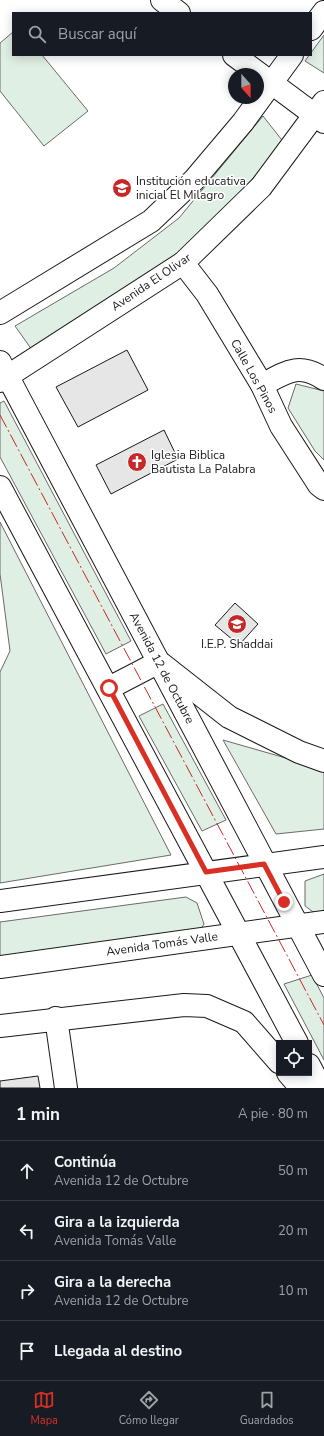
<!DOCTYPE html>
<html lang="es">
<head>
<meta charset="utf-8">
<style>
  :root { --surface:#171b24; --page:#20242c; --text:#f1f3f6; --muted:#9ea1a6; --line:#363941; --accent:#d93025 }
  body { margin:0; font-family:"Nunito Sans",sans-serif; background:var(--page); color:var(--text) }
  .controls { position:absolute; right:12px; bottom:12px; display:grid; overflow:hidden; border-radius:0px; box-shadow:0 2px 10px #0003 }
  .controls button { width:36px; height:36px; display:grid; place-items:center; padding:0; border:0; border-bottom:1px solid var(--line); background:var(--surface); color:var(--text); font:20px sans-serif }
  .compass { position:absolute; left:228px; top:68px; width:36px; height:36px; border-radius:50%; background:var(--surface); box-shadow:0 2px 10px #0003; rotate:159deg }
  .stop { position:absolute; width:12px; height:12px; margin:-9px; border:3px solid #d93025; border-radius:50%; background:#fff }
  .stop.end { background:#d93025; border-color:#fff; box-shadow:0 1px 4px #0008 }
  .list { margin:0; padding:0; list-style:none }
  h2 { display:flex; justify-content:space-between; align-items:center; height:52px; margin:0; padding:0 16px; font-size:17px }
  h2 small { font-size:13px; font-weight:400; color:var(--muted) }
  .list li { display:grid; grid-template-columns:26px 1fr auto; gap:12px; align-items:center; box-sizing:border-box; height:60px; padding:0 16px; border-top:1px solid var(--line) }
  .list b { display:block; font-size:15px; white-space:nowrap }
  .list p { margin:0; font-size:13px; white-space:nowrap; color:var(--muted) }
  .list em { font-size:13px; font-style:normal; color:var(--muted) }
  .icon { flex:none; width:22px; height:22px; fill:none; stroke:currentColor; stroke-width:2; stroke-linecap:round; stroke-linejoin:round }
  .map { position:relative; flex:none; width:324px; height:1088px; overflow:hidden }
  .search { position:absolute; background:var(--surface); box-shadow:0 2px 10px #0003; left:12px; right:12px; top:12px; height:44px; display:flex; align-items:center; gap:10px; box-sizing:border-box; padding:0 14px; border-radius:0px; color:var(--muted); font-size:15px }
  .sheet { height:292px; background:var(--surface) }
  nav { display:flex; justify-content:space-around; align-items:center; box-sizing:border-box; height:56px; border-top:1px solid var(--line); background:var(--surface); font-size:11px; color:var(--muted) }
  nav a { display:grid; justify-items:center; gap:2px }
  nav .on { color:var(--accent) }
  .map>svg:first-child { display:block }
</style>
</head>
<body>
<div class="map">
<svg width="324" height="1088" viewBox="0 0 324 1088">
  <rect width="100%" height="100%" fill="#fff"/>
  <g fill="#e0efe3" stroke="#6a6a6a">
    <path d="M13 32V55H42L88 111 44 146 0 91V43Z"/>
    <path d="M324 35V73L305 61Z"/>
    <path d="M263 116 285 144 224 209 165 265 32 350 15 326 114 268 179 218Z"/>
    <path d="M296 384 324 391V460L315 451 288 408Z"/>
    <path d="M4 401 131 641 106 654 0 457V403Z"/>
    <path d="M0 522 171 855 0 883V672L10 651 0 574Z"/>
    <path d="M163 704 226 820 202 831 139 716Z"/>
    <path d="M223 740 324 769V829L276 834Z"/>
    <path d="M324 874V913L316 914 305 906V881Z"/>
    <path d="M186 897 197 903 204 924 199 932 0 958V922Z"/>
    <path d="M312 975 324 998V1060L284 984Z"/>
  </g>
  <g fill="#e6e6e6" stroke="#1a1a1a">
    <path d="M127 350 148 390 78 427 56 387Z"/>
    <path d="M164 430 178 459 111 494 96 465Z"/>
    <path d="M235 603 258 624 239 645 215 625Z"/>
    <path d="M38 1076 40 1088H0V1081Z"/>
  </g>
  <g fill="none" stroke-linecap="round" stroke-linejoin="round">
    <g stroke="#1a1a1a" stroke-width="24">
      <g id="street">
        <path d="M183 263 207 294 262 385 281 426 319 485 324 489"/>
        <path d="M262 385C286 372 299 362 324 379"/>
        <path d="M56 1018 66 1088"/>
        <path d="M0 1026 184 1005 207 1006 244 1022 279 1062"/>
        <path d="M288 1073 301 1088"/>
      </g>
    </g>
    <g stroke="#1a1a1a" stroke-width="24">
      <g id="secondary">
        <path d="M162 0 179 13"/>
        <path d="M311 29 324 12"/>
        <path d="M234 55 324 122"/>
        <path d="M0 313 151 221 194 180 243 122 292 55"/>
        <path d="M0 362 324 975"/>
        <path d="M0 381 183 263 261 187 324 102"/>
        <path d="M0 487 297 1043"/>
        <path d="M109 688 159 662 229 717 299 752 324 761"/>
        <path d="M309 1065 321 1088"/>
      </g>
    </g>
    <g stroke="#1a1a1a" stroke-width="24">
      <g id="primary">
        <path d="M0 901 324 857"/>
        <path d="M0 967 324 922"/>
      </g>
    </g>
    <use href="#street" stroke="#fff" stroke-width="22"/>
    <use href="#secondary" stroke="#fff" stroke-width="22"/>
    <use href="#primary" stroke="#fff" stroke-width="22"/>
    <path stroke="#c62828" stroke-width="1" stroke-dasharray="14 3 2 3" stroke-linecap="butt" d="M0 415 324 1025"/>
  </g>
  <g fill="none" stroke-linecap="round" stroke-linejoin="round">
    <path stroke="#d93025" stroke-width="5" d="M109 688 206 872 264 864 284 902"/>
  </g>
  <defs>
    <g id="school-disc" transform="scale(1)"><circle r="9.5" fill="#c62828" stroke="#fff"/><path d="M0-5L7-2L0 1L-7-2ZM-4 1L0 2.5L4 1V4Q0 6-4 4Z" fill="#fff"/></g>
    <g id="church-disc" transform="scale(1)"><circle r="9.5" fill="#c62828" stroke="#fff"/><path d="M-1.2-6h2.4v3.5h3.3v2.4h-3.3V6h-2.4V-.1h-3.3v-2.4h3.3Z" fill="#fff"/></g>
  </defs>
  <g fill-rule="evenodd">
    <use href="#school-disc" x="122" y="188"/>
    <use href="#church-disc" x="137" y="462"/>
    <use href="#school-disc" x="237" y="624"/>
  </g>
  <g text-anchor="middle" stroke-width="3" stroke-linejoin="round" paint-order="stroke">
    <g font-size="12" fill="#1a1a1a" stroke="#fff" text-anchor="start">
      <text x="136" y="185">Institución educativa<tspan x="136" dy="14">inicial El Milagro</tspan></text>
      <text x="151" y="459">Iglesia Biblica<tspan x="151" dy="14">Bautista La Palabra</tspan></text>
      <text x="237" y="648" text-anchor="middle">I.E.P. Shaddai</text>
    </g>
    <g font-size="12" fill="#1a1a1a" stroke="#fff">
      <text transform="translate(151 282) rotate(-34)" y="4">Avenida El Olivar</text>
      <text transform="translate(254 376) rotate(61)" y="4">Calle Los Pinos</text>
      <text transform="translate(162 668) rotate(62)" y="4">Avenida 12 de Octubre</text>
      <text transform="translate(162 944) rotate(-8)" y="4">Avenida Tomás Valle</text>
    </g>
  </g>
</svg>
<div class="controls">
<button><svg class="icon" aria-label="locate" viewBox="0 0 24 24"><circle cx="12" cy="12" r="6"/><path d="M12 2v4M12 18v4M2 12h4M18 12h4"/></svg></button>
</div>
<svg class="compass" viewBox="-18 -18 36 36"><path d="M0-13l5 13h-10z" fill="#e53935"/><path d="M0 13l5-13h-10z" fill="#9ea1a6"/></svg>
<div class="stop" style="left:109px;top:688px"></div>
<div class="stop end" style="left:284px;top:902px"></div>
<div class="search"><svg class="icon" aria-label="search" viewBox="0 0 24 24"><circle cx="10" cy="10" r="6"/><path d="M15 15l6 6"/></svg>Buscar aquí</div>
</div>
<section class="sheet">
<h2>1 min<small>A pie · 80 m</small></h2>
<ul class="list">
<li><svg class="icon" aria-label="ahead" viewBox="0 0 24 24"><path d="M12 20V5M6 11l6-6 6 6"/></svg><div><b>Continúa</b><p>Avenida 12 de Octubre</p></div><em>50 m</em></li>
<li><svg class="icon" aria-label="left" viewBox="0 0 24 24"><path d="M17 20v-9H6M10 6l-5 5 5 5"/></svg><div><b>Gira a la izquierda</b><p>Avenida Tomás Valle</p></div><em>20 m</em></li>
<li><svg class="icon" aria-label="right" viewBox="0 0 24 24"><path d="M7 20v-9h11M14 6l5 5-5 5"/></svg><div><b>Gira a la derecha</b><p>Avenida 12 de Octubre</p></div><em>10 m</em></li>
<li><svg class="icon" aria-label="arrive" viewBox="0 0 24 24"><path d="M6 21V4h12l-3 4 3 4H6"/></svg><div><b>Llegada al destino</b></div></li>
</ul>
</section>
<nav>
<a class="on"><svg class="icon" aria-label="map" viewBox="0 0 24 24"><path d="M3 6l6-2 6 2 6-2v14l-6 2-6-2-6 2zM9 4v14M15 6v14"/></svg>Mapa</a>
<a><svg class="icon" aria-label="directions" viewBox="0 0 24 24"><path d="M12 3l9 9-9 9-9-9zM9 14v-3h6M13 9l2 2-2 2"/></svg>Cómo llegar</a>
<a><svg class="icon" aria-label="saved" viewBox="0 0 24 24"><path d="M7 4h10v16l-5-4-5 4z"/></svg>Guardados</a>
</nav>
</body>
</html>
